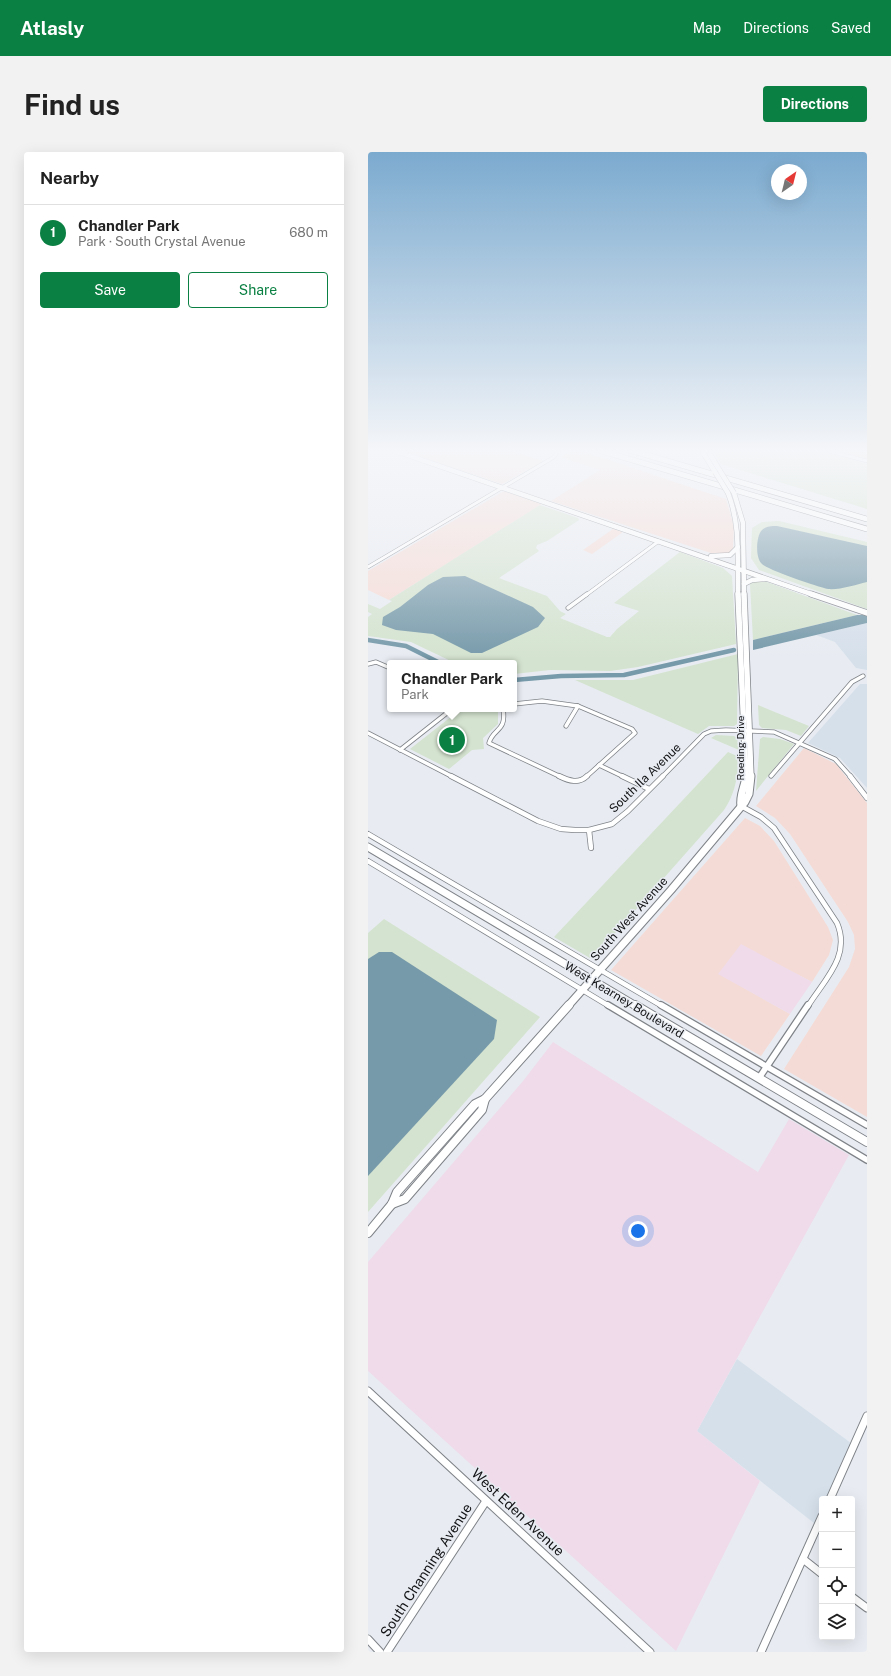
<!DOCTYPE html>
<html lang="en">
<head>
<meta charset="utf-8">
<style>
  :root { --surface:#fff; --page:#f2f2f2; --text:#222; --muted:#767676; --line:#e0e0e0; --accent:#0b8043 }
  body { margin:0; font-family:"Public Sans",sans-serif; background:var(--page); color:var(--text) }
  .controls { position:absolute; right:12px; bottom:12px; display:grid; overflow:hidden; border-radius:4px; box-shadow:0 4px 16px #0002 }
  .controls button { width:36px; height:36px; display:grid; place-items:center; padding:0; border:0; border-bottom:1px solid var(--line); background:var(--surface); color:var(--text); font:20px sans-serif }
  .compass { position:absolute; left:403px; top:12px; width:36px; height:36px; border-radius:50%; background:var(--surface); box-shadow:0 4px 16px #0002; rotate:35deg }
  .you { position:absolute; left:270px; top:1079px; width:14px; height:14px; margin:-10px; border:3px solid #fff; border-radius:50%; background:#1a73e8; box-shadow:0 0 0 6px #1a73e833 }
  .badge { display:grid; place-items:center; width:26px; height:26px; border-radius:50%; background:var(--accent); color:#fff; font-size:13px; font-weight:700 }
  .pin { position:absolute; translate:-50% -50%; border:2px solid #fff; box-shadow:0 1px 4px #0006 }
  .popup { position:absolute; left:19px; top:508px; width:130px; height:52px; box-sizing:border-box; display:grid; place-content:center; border-radius:4px; background:var(--surface); filter:drop-shadow(0 1px 3px #0005); font-size:13px; white-space:nowrap; color:var(--muted) }
  .popup b { font-size:15px; color:var(--text) }
  .popup::after { content:''; position:absolute; left:50%; top:100%; margin-left:-8px; border:8px solid transparent; border-top-color:var(--surface) }
  .list { margin:0; padding:0; list-style:none }
  h2 { display:flex; justify-content:space-between; align-items:center; height:52px; margin:0; padding:0 16px; font-size:17px }
  h2 small { font-size:13px; font-weight:400; color:var(--muted) }
  .list li { display:grid; grid-template-columns:26px 1fr auto; gap:12px; align-items:center; box-sizing:border-box; height:56px; padding:0 16px; border-top:1px solid var(--line) }
  .list b { display:block; font-size:15px; white-space:nowrap }
  .list p { margin:0; font-size:13px; white-space:nowrap; color:var(--muted) }
  .list em { font-size:13px; font-style:normal; color:var(--muted) }
  .actions { display:flex; gap:8px; padding:12px 16px }
  .actions a { flex:1; padding:9px 0; border:1px solid var(--accent); border-radius:4px; text-align:center; font-size:14px; color:var(--accent) }
  .actions .main { background:var(--accent); color:#fff }
  .icon { flex:none; width:22px; height:22px; fill:none; stroke:currentColor; stroke-width:2; stroke-linecap:round; stroke-linejoin:round }
  .map { position:relative; flex:none; width:499px; height:1500px; overflow:hidden; border-radius:4px }
  header { display:flex; align-items:center; gap:24px; box-sizing:border-box; height:56px; padding:0 20px; background:var(--accent); color:#fff }
  header strong { font-size:19px }
  nav { display:flex; gap:22px; margin-inline-start:auto; font-size:14px }
  .intro { display:flex; align-items:center; justify-content:space-between; box-sizing:border-box; height:96px; padding:0 24px }
  h1 { margin:0; font-size:28px }
  .button { padding:10px 18px; border-radius:4px; background:var(--accent); color:#fff; font-size:14px; font-weight:700 }
  main { display:flex; gap:24px; padding:0 24px }
  aside { flex:1; background:var(--surface); border-radius:4px; box-shadow:0 4px 16px #0002 }
  .map>svg:first-child { display:block }
</style>
</head>
<body>
<header>
<strong>Atlasly</strong>
<nav><a>Map</a><a>Directions</a><a>Saved</a></nav>
</header>
<div class="intro"><h1>Find us</h1><a class="button">Directions</a></div>
<main>
<aside>
<h2>Nearby<small></small></h2>
<ul class="list">
<li><span class="badge">1</span><div><b>Chandler Park</b><p>Park · South Crystal Avenue</p></div><em>680 m</em></li>
</ul>
<div class="actions"><a class="main">Save</a><a>Share</a></div>
</aside>
<div class="map">
<svg width="499" height="1500" viewBox="0 0 499 1500">
  <rect width="100%" height="100%" fill="#e8ecf2"/>
  <g fill="#d6e0eb">
    <path d="M499 471V518L488 516 467 490 448 483Z"/>
    <path d="M492 532H499V636L472 606 440 591Z"/>
    <path d="M369 1207 487 1294 463 1347H454V1368L451 1375 329 1279Z"/>
  </g>
  <g fill="#f5dbd5">
    <path d="M31 297H137L175 309 134 332Z"/>
    <path d="M207 297 358 347 366 374 365 398 361 401 346 402 183 349 232 318 193 305Z"/>
    <path d="M463 297H499V307Z"/>
    <path d="M136 339 174 352 21 448 0 438V419Z"/>
    <path d="M245 377 255 380 224 402 215 398Z"/>
    <path d="M436 596 468 612 499 651V965L416 917 481 815 487 797 486 783 480 770 422 682 407 666 388 654Z"/>
    <path d="M377 666 392 674 406 689 460 775 465 788 461 803 444 830 373 793 351 822 422 862 393 904 243 818Z"/>
  </g>
  <g fill="#efdbea">
    <path d="M373 792 444 830 422 862 350 822Z"/>
    <path d="M185 890 390 1020 421 967 481 1003 329 1279 392 1329 308 1499 0 1219V1110L155 929Z"/>
  </g>
  <g fill="#d4e3cf">
    <path d="M344 297H445L499 312V357L353 312Z"/>
    <path d="M172 353 210 366 211 368 179 389 169 393 168 396 171 399 131 426 179 444 192 459 198 462 192 466 239 485H242L249 477 271 459 246 451 312 400 355 416 364 424 368 492 270 515 242 519 182 518 146 522V511H87L43 490 0 484V465L4 462 0 460V452L12 457 24 449 21 448Z"/>
    <path d="M411 369 499 390V457L391 418 383 406 384 376 394 370Z"/>
    <path d="M388 429 399 430 489 463 385 488 382 432Z"/>
    <path d="M370 502 369 572 366 574H341L330 582 207 528H265Z"/>
    <path d="M390 553 441 574 433 584 418 578 394 576 391 573Z"/>
    <path d="M93 557 130 559V572L115 586 116 597 104 598 81 617 42 597Z"/>
    <path d="M348 583 366 584 369 586 371 598 343 586Z"/>
    <path d="M395 585 412 587 426 592 388 639 392 587Z"/>
    <path d="M360 600 369 604C371 624 367 641 356 658L226 805 222 806 186 785Z"/>
    <path d="M16 767 172 865 0 1060V781Z"/>
  </g>
  <g fill="#779aaa">
    <path d="M409 374 499 394V430C487 433 472 438 460 437 450 435 400 418 394 412 387 406 388 384 394 378 398 374 404 374 409 374Z"/>
    <path d="M97 424 165 455 177 466 170 475 114 501H103L65 482 28 478 14 473 15 465 32 455 60 433 75 425Z"/>
    <path d="M489 463H499V471L385 498V488Z"/>
    <path d="M11 800H24L129 868 126 887 0 1024V807Z"/>
  </g>
  <g fill="none" stroke-linecap="round" stroke-linejoin="round">
    <g stroke="#779aaa" stroke-width="4.5">
      <path d="M0 488 38 494 72 511"/>
      <path d="M146 528 193 524 256 523 366 498"/>
    </g>
    <g stroke="#7f8388" stroke-width="4">
      <g id="street-far4">
        <path d="M453 297 499 309"/>
        <path d="M0 415 186 305 191 298"/>
        <path d="M218 443 291 389"/>
      </g>
    </g>
    <g stroke="#7f8388" stroke-width="5">
      <g id="street-far3">
        <path d="M200 456 219 442"/>
        <path d="M0 512 8 510 22 516"/>
        <path d="M146 552 174 549 210 554 264 577 267 581 218 625"/>
        <path d="M135 557C139 580 125 576 121 591L193 625"/>
        <path d="M198 574 210 554"/>
        <path d="M0 581 85 625"/>
        <path d="M32 598 84 557"/>
        <path d="M231 613 256 625"/>
        <path d="M403 624 484 530 495 524"/>
        <path d="M294 625 336 582 343 579 358 578 406 580 467 607 483 625"/>
      </g>
    </g>
    <g stroke="#7f8388" stroke-width="6">
      <g id="street-far2">
        <path d="M83 624 170 669 193 677 207 678H221L244 672 260 659 295 624"/>
        <path d="M191 624C201 629 211 632 219 624"/>
        <path d="M254 624 281 637"/>
        <path d="M482 624 499 646"/>
        <path d="M373 654 393 665 406 676 469 771C483 804 457 827 440 854"/>
        <path d="M221 678 223 696"/>
        <path d="M0 682 294 854"/>
        <path d="M0 709 241 854"/>
      </g>
    </g>
    <g stroke="#7f8388" stroke-width="8">
      <g id="street-far1">
        <path d="M240 853 499 1008"/>
        <path d="M293 853 499 973"/>
        <path d="M391 926 440 853"/>
      </g>
    </g>
    <g stroke="#7f8388" stroke-width="9">
      <g id="street">
        <path d="M0 1239 282 1500"/>
        <path d="M462 1347 499 1264"/>
        <path d="M435 1407 454 1422"/>
        <path d="M484 1445 499 1456"/>
        <path d="M0 1487 12 1500"/>
        <path d="M19 1500 118 1349"/>
        <path d="M393 1500 454 1364"/>
      </g>
    </g>
    <g stroke="#7f8388" stroke-width="5.5">
      <g id="secondary-far3">
        <path d="M22 297 446 443"/>
        <path d="M333 297 347 320"/>
        <path d="M342 302 352 319"/>
        <path d="M360 341C373 374 369 408 370 443"/>
        <path d="M366 341 375 371 376 443"/>
        <path d="M343 404 362 403 370 395"/>
        <path d="M376 432 384 428 397 427"/>
      </g>
    </g>
    <g stroke="#7f8388" stroke-width="7">
      <g id="secondary-far2">
        <path d="M370 442 378 625"/>
        <path d="M376 442 383 625"/>
        <path d="M443 442 499 461"/>
      </g>
    </g>
    <g stroke="#7f8388" stroke-width="9">
      <g id="secondary-far1">
        <path d="M373 654C371 644 377 634 378 624"/>
        <path d="M0 695 268 854"/>
        <path d="M200 854 303 738 377 650 381 642 383 624"/>
      </g>
    </g>
    <g stroke="#7f8388" stroke-width="10">
      <g id="secondary">
        <path d="M267 853 499 990"/>
        <path d="M24 1052 37 1047 114 958 117 947"/>
        <path d="M0 1081 24 1052 29 1040 107 952 117 947 201 853"/>
      </g>
    </g>
    <g stroke="#7f8388" stroke-width="6">
      <g id="highway">
        <path d="M227 297 499 377"/>
        <path d="M258 297 499 367"/>
      </g>
    </g>
    <use href="#street-far4" stroke="#fff" stroke-width="3"/>
    <use href="#street-far3" stroke="#fff" stroke-width="3.5"/>
    <use href="#street-far2" stroke="#fff" stroke-width="4.5"/>
    <use href="#street-far1" stroke="#fff" stroke-width="5.5"/>
    <use href="#street" stroke="#fff" stroke-width="7"/>
    <use href="#secondary-far3" stroke="#fff" stroke-width="4.5"/>
    <use href="#secondary-far2" stroke="#fff" stroke-width="5.5"/>
    <use href="#secondary-far1" stroke="#fff" stroke-width="7"/>
    <use href="#secondary" stroke="#fff" stroke-width="8"/>
    <use href="#highway" stroke="#fff" stroke-width="5"/>
    <g stroke="#7f8388" stroke-width="5.5" stroke-linecap="butt">
      <g id="secondary-bridge">
        <path d="M352 319 366 341"/>
        <path d="M347 320 360 341"/>
      </g>
    </g>
    <use href="#secondary-bridge" stroke="#fff" stroke-width="4.5"/>
  </g>
  <linearGradient id="sky" x2="0" y2="1"><stop stop-color="#7baacf"/><stop offset="0.59" stop-color="#f5f6f9"/><stop offset="1" stop-color="#f5f6f9" stop-opacity="0"/></linearGradient>
  <rect width="499" height="507" fill="url(#sky)"/>
  <g text-anchor="middle" stroke-width="3" stroke-linejoin="round" paint-order="stroke">
    <g font-size="10" fill="#121315" stroke="#e8ecf2">
      <text transform="translate(372 596) rotate(-90)" y="4">Roeding Drive</text>
    </g>
    <g font-size="12" fill="#121315" stroke="#e8ecf2">
      <text transform="translate(277 626) rotate(-44)" y="4">South Ila Avenue</text>
      <text transform="translate(261 767) rotate(-48)" y="4">South West Avenue</text>
      <text transform="translate(256 848) rotate(31)" y="4">West Kearney Boulevard</text>
    </g>
    <g font-size="14" fill="#121315" stroke="#e8ecf2">
      <text transform="translate(150 1360) rotate(43)" y="5">West Eden Avenue</text>
      <text transform="translate(58 1418) rotate(-57)" y="5">South Channing Avenue</text>
    </g>
  </g>
</svg>
<div class="controls">
<button>+</button>
<button>−</button>
<button><svg class="icon" aria-label="locate" viewBox="0 0 24 24"><circle cx="12" cy="12" r="6"/><path d="M12 2v4M12 18v4M2 12h4M18 12h4"/></svg></button>
<button><svg class="icon" aria-label="layers" viewBox="0 0 24 24"><path d="M12 4l9 5-9 5-9-5zM3 14l9 5 9-5"/></svg></button>
</div>
<svg class="compass" viewBox="-18 -18 36 36"><path d="M0-13l5 13h-10z" fill="#e53935"/><path d="M0 13l5-13h-10z" fill="#767676"/></svg>
<div class="you"></div>
<div class="pin badge" style="left:84px;top:588px">1</div>
<div class="popup"><b>Chandler Park</b>Park</div>
</div>
</main>
</body>
</html>
